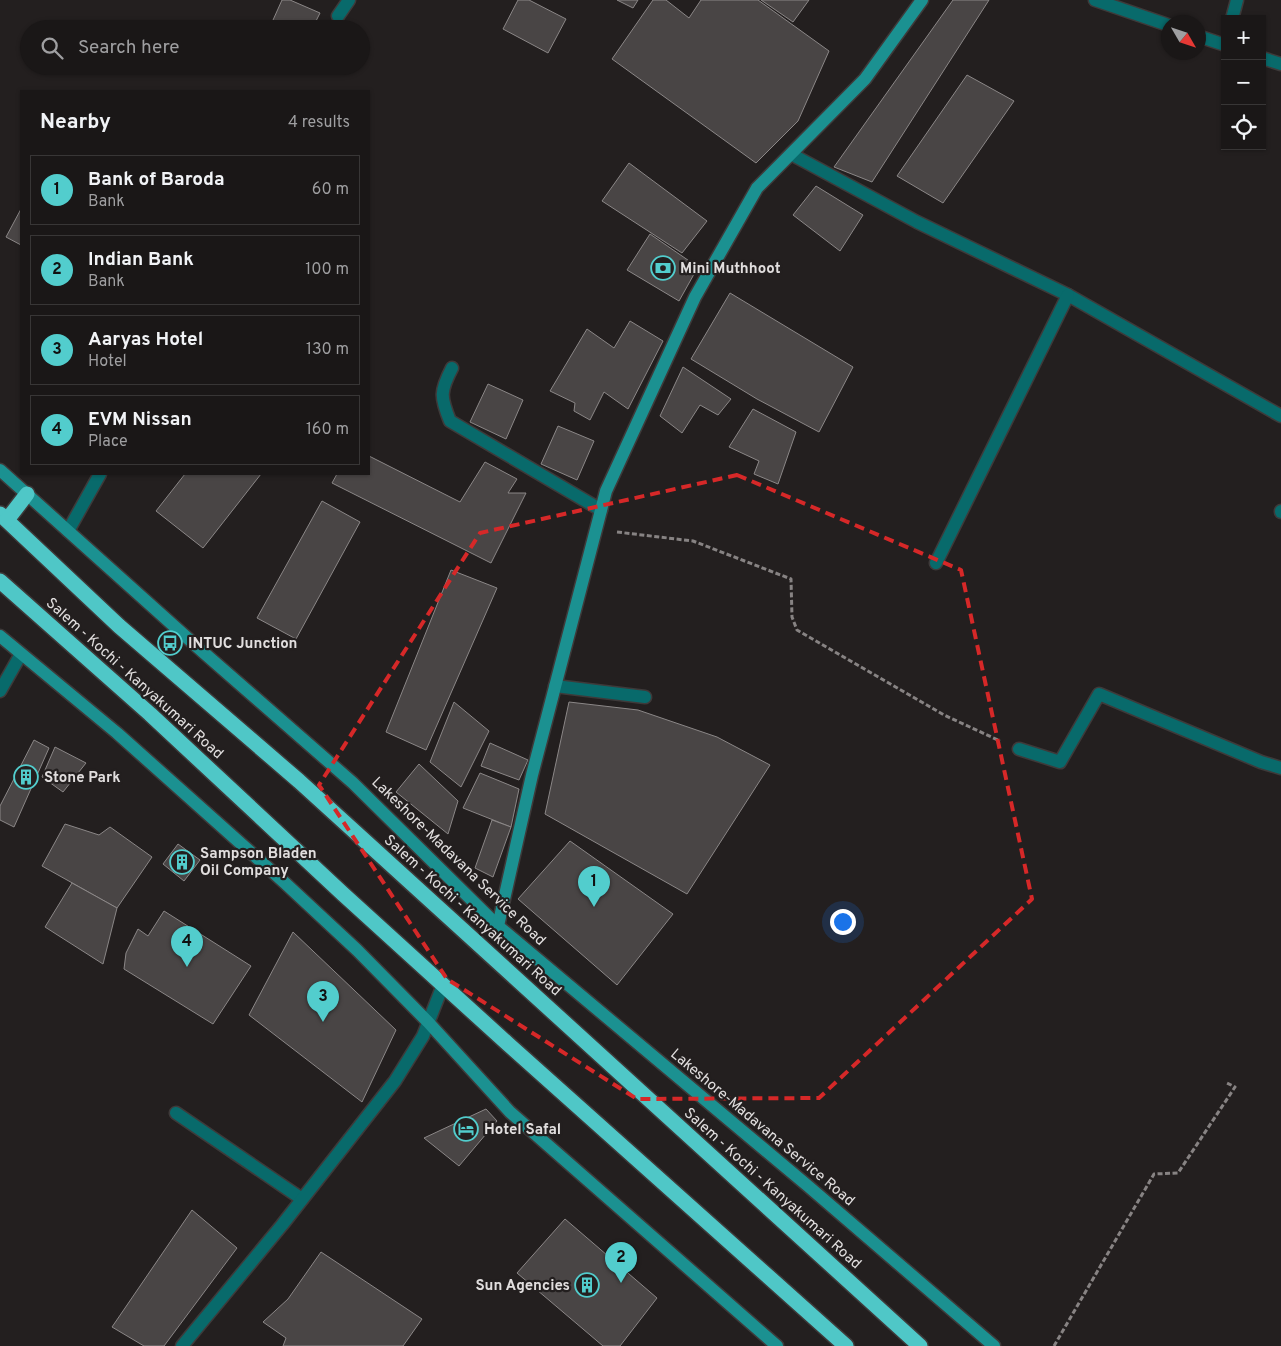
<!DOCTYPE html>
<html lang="en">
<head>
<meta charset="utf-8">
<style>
  :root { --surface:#1a1717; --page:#232020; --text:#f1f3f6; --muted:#9f9fa1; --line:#383636; --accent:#52cdcd }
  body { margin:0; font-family:Overpass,sans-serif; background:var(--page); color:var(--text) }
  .controls { position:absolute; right:15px; top:15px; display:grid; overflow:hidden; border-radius:0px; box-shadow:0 1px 4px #0004 }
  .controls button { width:45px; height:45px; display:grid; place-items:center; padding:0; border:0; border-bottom:1px solid var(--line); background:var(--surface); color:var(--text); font:25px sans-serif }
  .compass { position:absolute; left:1161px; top:15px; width:45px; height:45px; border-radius:50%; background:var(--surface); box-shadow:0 1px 4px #0004; rotate:129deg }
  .you { position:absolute; left:842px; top:921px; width:18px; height:18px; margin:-12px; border:4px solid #fff; border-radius:50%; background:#1a73e8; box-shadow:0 0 0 8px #1a73e833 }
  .badge { display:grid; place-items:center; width:32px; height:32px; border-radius:50%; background:var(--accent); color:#111; font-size:16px; font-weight:700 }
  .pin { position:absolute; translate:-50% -41px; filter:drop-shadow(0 1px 2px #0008) }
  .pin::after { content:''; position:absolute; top:26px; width:18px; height:15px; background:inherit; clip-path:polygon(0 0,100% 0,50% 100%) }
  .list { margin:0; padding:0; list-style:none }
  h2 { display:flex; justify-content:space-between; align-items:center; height:65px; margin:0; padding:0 20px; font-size:21px }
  h2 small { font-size:16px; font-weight:400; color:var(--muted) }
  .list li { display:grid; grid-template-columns:32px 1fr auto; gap:15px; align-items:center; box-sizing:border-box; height:70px; margin:0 10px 10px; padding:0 10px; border:1px solid var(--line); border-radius:0px }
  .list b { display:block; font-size:19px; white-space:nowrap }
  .list p { margin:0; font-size:16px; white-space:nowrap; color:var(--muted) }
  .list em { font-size:16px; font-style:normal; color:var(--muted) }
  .icon { flex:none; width:28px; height:28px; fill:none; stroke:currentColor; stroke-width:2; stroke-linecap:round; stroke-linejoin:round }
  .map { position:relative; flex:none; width:1281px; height:1346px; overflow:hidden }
  .search { position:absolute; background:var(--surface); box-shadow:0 1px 4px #0004; left:20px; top:20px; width:350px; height:55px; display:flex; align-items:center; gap:12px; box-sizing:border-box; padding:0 18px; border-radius:28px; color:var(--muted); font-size:19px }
  .panel { position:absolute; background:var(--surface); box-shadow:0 1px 4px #0004; left:20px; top:90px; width:350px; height:385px; border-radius:0px }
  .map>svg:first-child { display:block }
</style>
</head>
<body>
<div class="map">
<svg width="1281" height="1346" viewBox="0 0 1281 1346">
  <rect width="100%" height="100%" fill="#231f1f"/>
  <g fill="#494545" stroke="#8b8787">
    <path d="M282 0H290L320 13 312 29H269Z"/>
    <path d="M518 0H529L566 19 548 53 503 29Z"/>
    <path d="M617 0H638L633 8Z"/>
    <path d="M653 0H666L689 18 701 0H758L829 51 798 121 756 163 612 59Z"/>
    <path d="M761 0H809L793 22Z"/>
    <path d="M953 0H989L872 182 834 167Z"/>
    <path d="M967 75 1014 101 943 203 897 176Z"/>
    <path d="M629 163 707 221 682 253 602 201Z"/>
    <path d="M816 186 863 215 840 251 793 215Z"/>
    <path d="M21 209V245L6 237Z"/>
    <path d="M650 234 698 267 679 301 627 270Z"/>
    <path d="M730 293 853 367 819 432 757 399 691 359Z"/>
    <path d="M630 321 663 341 628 409 604 392 590 420 574 411 575 403 550 391 587 329 614 348Z"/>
    <path d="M683 367 731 399 718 415 700 405 682 433 660 416Z"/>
    <path d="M488 384 523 400 506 439 470 422Z"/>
    <path d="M753 409 796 432 778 484 754 474 759 461 729 447Z"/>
    <path d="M558 426 594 441 577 480 541 464Z"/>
    <path d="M369 456 460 502 485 462 517 479 508 493H526L491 563 332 483 337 474H369Z"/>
    <path d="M185 474H261L203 548 156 511Z"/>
    <path d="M322 501 360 522 296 639 257 618Z"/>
    <path d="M451 570 497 588 426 750 386 732Z"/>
    <path d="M454 702 489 731 461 787 430 762Z"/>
    <path d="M569 702 638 710 717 737 770 765 687 894 545 814Z"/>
    <path d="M34 740 49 748 14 827 0 820V806Z"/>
    <path d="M490 743 528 760 519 780 481 766Z"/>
    <path d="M55 747 86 763 63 792 42 777Z"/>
    <path d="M419 764 458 801 448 834 396 792Z"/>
    <path d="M480 773 519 789 511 827 463 808Z"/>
    <path d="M492 820 511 827 493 877 475 868Z"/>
    <path d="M65 824 99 835 110 827 152 857 117 908 42 866Z"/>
    <path d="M570 841 673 914 617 985 518 899Z"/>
    <path d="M178 844 200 860 184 881 163 864Z"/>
    <path d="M72 883 117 908 103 964 45 927Z"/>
    <path d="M164 911 251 966 213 1024 124 969 126 953 138 929 148 936Z"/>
    <path d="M293 932 396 1030 362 1102 249 1015Z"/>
    <path d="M486 1109 497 1121 459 1166 424 1138Z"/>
    <path d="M192 1210 237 1248 164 1346H144L112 1327Z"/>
    <path d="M565 1219 657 1298 620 1346H603L517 1273Z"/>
    <path d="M321 1252 422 1319 403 1346H283L286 1338 263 1322 288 1299Z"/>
  </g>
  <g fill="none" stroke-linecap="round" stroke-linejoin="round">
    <g stroke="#3e3a3a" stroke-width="15">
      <g id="lane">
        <path d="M1232 19 1237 0"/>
        <path d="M555 686 645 697"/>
        <path d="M176 1113 302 1199"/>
      </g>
    </g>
    <g stroke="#3e3a3a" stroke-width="15">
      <g id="street">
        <path d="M1095 0 1168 25"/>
        <path d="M338 16 349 0"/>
        <path d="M1198 36 1225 45"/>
        <path d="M1262 58 1281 64"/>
        <path d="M791 154 917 222 1068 295 1281 416"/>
        <path d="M452 368C440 391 440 397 450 421L601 510"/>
        <path d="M1281 512V511"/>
        <path d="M68 531 100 474"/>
        <path d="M936 563 1068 295"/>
        <path d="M0 691 21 654"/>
        <path d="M1019 749 1060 762 1099 694 1261 762 1281 768"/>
        <path d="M182 1346 282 1225 395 1081 423 1036 443 985"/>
      </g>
    </g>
    <g stroke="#3e3a3a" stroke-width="15">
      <g id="secondary">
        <path d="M0 470 203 652 353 783 498 926 808 1186 994 1346"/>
        <path d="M0 636 117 733 285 883 357 950 428 1022 510 1112 777 1346"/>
        <path d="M498 926 532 775 606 491 695 297 757 188 865 79 922 0"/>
      </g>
    </g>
    <g stroke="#3e3a3a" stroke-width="18">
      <g id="highway">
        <path d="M0 514 119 626 299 781 920 1346"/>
        <path d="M7 520 27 494"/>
        <path d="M0 581 150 714 343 894 508 1044 846 1346"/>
      </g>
    </g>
    <g stroke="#878383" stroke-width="3" stroke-dasharray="5 2.5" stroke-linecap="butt">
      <path d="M617 532 693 541 791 579 792 617 797 630 944 715 1000 741"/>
      <path d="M1054 1346 1154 1174 1178 1173 1235 1087 1225 1082"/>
    </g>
    <use href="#lane" stroke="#086a6b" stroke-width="12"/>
    <use href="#street" stroke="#086a6b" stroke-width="12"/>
    <use href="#secondary" stroke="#1b9191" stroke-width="12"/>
    <use href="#highway" stroke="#4fc7c7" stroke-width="15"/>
  </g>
  <path fill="none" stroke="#d62828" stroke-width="4" stroke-dasharray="10 6" stroke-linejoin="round" d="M737 475 961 570 1032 899 819 1098 637 1099 447 979 319 785 480 533Z"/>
  <defs>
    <g id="bank-ring" transform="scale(1.25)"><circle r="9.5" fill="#231f1f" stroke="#52cdcd" stroke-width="1.5"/><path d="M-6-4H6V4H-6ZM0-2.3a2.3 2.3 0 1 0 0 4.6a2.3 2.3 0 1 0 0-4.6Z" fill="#52cdcd"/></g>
    <g id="bus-ring" transform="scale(1.25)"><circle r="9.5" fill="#231f1f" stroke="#52cdcd" stroke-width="1.5"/><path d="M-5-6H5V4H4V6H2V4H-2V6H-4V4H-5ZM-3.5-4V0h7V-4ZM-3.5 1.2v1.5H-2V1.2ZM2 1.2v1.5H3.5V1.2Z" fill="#52cdcd"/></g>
    <g id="building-ring" transform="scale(1.25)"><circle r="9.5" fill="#231f1f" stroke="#52cdcd" stroke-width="1.5"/><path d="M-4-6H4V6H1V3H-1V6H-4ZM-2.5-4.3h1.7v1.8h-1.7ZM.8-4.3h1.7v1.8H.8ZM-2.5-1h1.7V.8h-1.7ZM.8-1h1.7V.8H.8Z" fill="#52cdcd"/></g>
    <g id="hotel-ring" transform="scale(1.25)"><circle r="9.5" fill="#231f1f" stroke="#52cdcd" stroke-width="1.5"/><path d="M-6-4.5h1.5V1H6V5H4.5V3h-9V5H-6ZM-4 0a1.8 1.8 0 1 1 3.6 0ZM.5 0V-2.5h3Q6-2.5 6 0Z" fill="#52cdcd"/></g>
  </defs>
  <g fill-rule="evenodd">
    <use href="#bank-ring" x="663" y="268"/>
    <use href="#bus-ring" x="170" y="643"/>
    <use href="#building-ring" x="26" y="777"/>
    <use href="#building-ring" x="182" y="862"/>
    <use href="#hotel-ring" x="466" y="1129"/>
    <use href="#building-ring" x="587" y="1285"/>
  </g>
  <g text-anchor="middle" stroke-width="4.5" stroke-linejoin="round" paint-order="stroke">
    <g font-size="15" font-weight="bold" fill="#e1dede" stroke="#231f1f" text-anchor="start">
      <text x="680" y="273">Mini Muthhoot</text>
      <text x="188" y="648">INTUC Junction</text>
      <text x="44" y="782">Stone Park</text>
      <text x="200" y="858">Sampson Bladen<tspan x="200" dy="17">Oil Company</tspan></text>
      <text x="484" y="1134">Hotel Safal</text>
      <text x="570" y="1290" text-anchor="end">Sun Agencies</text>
    </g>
    <g font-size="15" fill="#e1dede" stroke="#231f1f">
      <text transform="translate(135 678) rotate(42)" y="5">Salem - Kochi - Kanyakumari Road</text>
      <text transform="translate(459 861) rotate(44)" y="5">Lakeshore-Madavana Service Road</text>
      <text transform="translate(473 915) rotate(42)" y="5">Salem - Kochi - Kanyakumari Road</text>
      <text transform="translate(763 1127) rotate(40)" y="5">Lakeshore-Madavana Service Road</text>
      <text transform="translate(773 1188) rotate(42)" y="5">Salem - Kochi - Kanyakumari Road</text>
    </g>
  </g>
</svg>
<div class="controls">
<button>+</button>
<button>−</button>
<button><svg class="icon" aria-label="locate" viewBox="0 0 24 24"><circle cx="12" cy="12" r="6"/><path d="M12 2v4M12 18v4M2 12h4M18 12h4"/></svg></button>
</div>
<svg class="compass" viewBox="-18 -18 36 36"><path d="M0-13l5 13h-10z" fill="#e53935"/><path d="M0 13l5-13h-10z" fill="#9f9fa1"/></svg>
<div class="you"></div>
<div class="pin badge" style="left:594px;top:907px">1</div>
<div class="pin badge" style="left:621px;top:1283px">2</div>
<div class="pin badge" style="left:323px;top:1022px">3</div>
<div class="pin badge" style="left:187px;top:967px">4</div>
<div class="search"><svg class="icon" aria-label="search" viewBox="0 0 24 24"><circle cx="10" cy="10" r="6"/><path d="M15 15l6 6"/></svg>Search here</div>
<section class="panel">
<h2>Nearby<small>4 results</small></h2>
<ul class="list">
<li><span class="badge">1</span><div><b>Bank of Baroda</b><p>Bank</p></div><em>60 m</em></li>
<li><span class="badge">2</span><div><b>Indian Bank</b><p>Bank</p></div><em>100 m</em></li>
<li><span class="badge">3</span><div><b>Aaryas Hotel</b><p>Hotel</p></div><em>130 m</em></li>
<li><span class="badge">4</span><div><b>EVM Nissan</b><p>Place</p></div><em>160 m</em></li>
</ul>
</section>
</div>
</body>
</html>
